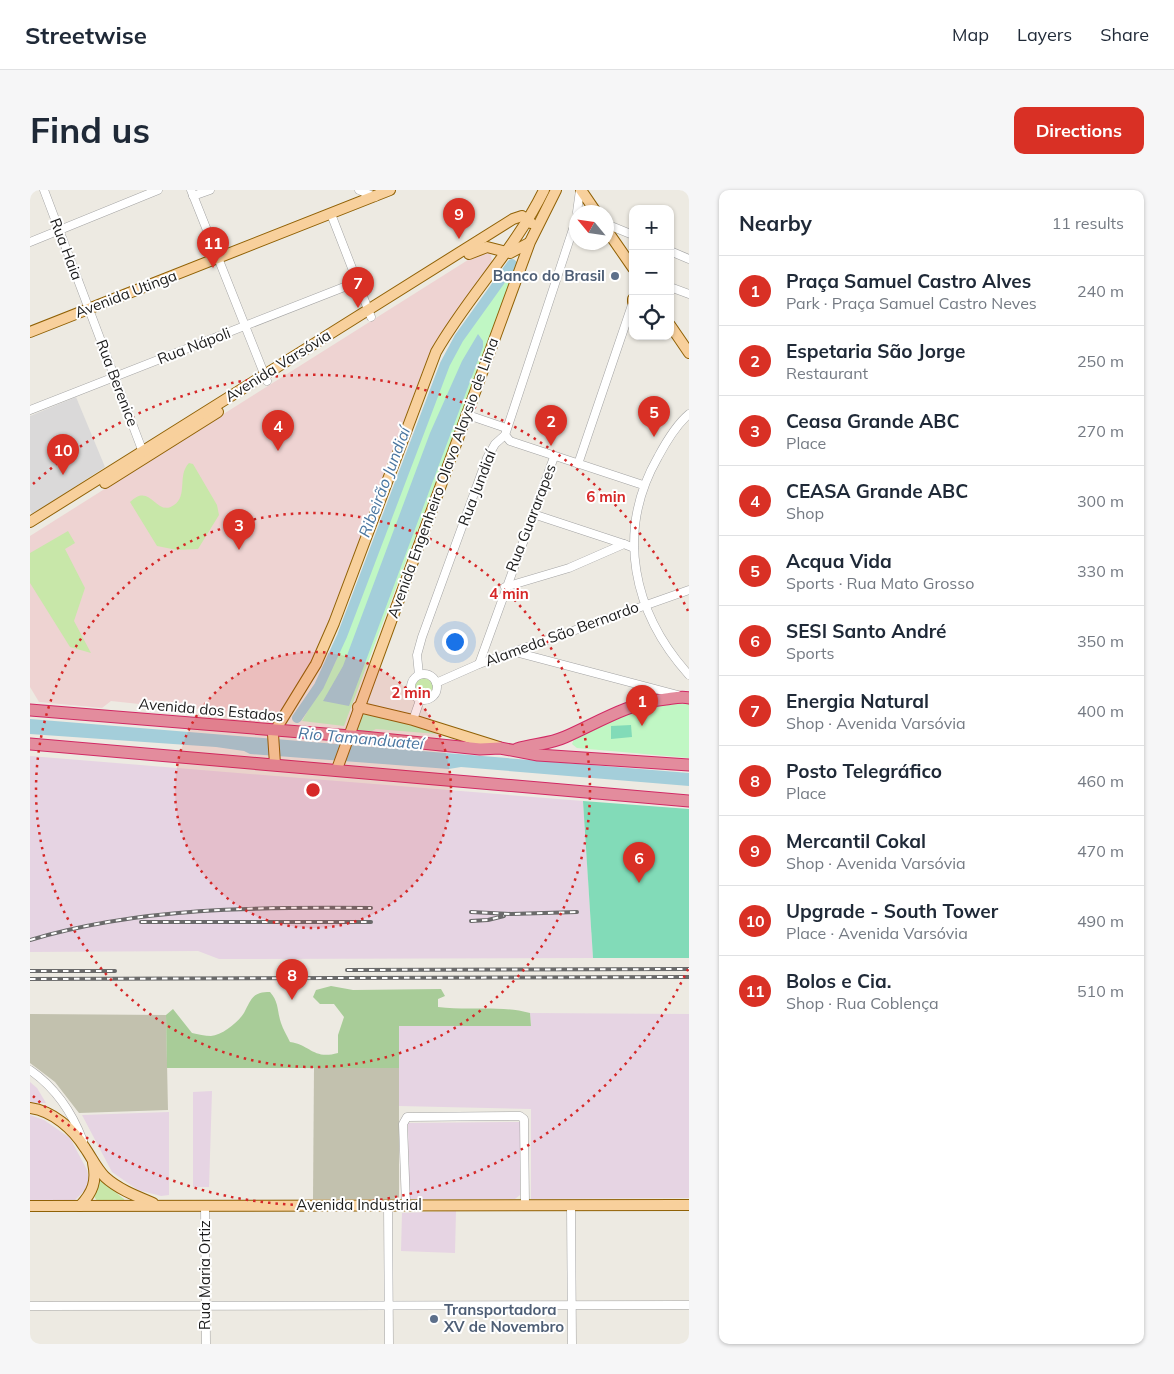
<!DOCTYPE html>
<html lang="en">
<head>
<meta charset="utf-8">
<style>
  :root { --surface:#fff; --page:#f6f6f7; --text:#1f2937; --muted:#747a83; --line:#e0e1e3; --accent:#d93025 }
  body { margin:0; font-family:Mulish,sans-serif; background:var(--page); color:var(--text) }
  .controls { position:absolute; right:15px; top:15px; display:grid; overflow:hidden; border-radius:10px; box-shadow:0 1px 4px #0004 }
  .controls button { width:45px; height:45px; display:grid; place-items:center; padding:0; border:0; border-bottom:1px solid var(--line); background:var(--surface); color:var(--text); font:25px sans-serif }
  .compass { position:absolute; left:539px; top:15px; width:45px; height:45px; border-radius:50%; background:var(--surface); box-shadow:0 1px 4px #0004; rotate:299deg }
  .you { position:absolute; left:424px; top:451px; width:18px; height:18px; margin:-12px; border:4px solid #fff; border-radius:50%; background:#1a73e8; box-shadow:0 0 0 8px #1a73e833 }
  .badge { display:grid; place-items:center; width:32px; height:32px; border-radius:50%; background:var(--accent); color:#fff; font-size:16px; font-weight:700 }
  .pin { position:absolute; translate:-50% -41px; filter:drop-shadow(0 1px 2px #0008) }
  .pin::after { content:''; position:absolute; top:26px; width:18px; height:15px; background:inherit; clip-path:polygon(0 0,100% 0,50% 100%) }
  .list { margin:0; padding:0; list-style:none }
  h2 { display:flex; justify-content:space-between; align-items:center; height:65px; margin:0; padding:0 20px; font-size:21px }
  h2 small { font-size:16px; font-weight:400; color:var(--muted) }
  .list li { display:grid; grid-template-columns:32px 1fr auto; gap:15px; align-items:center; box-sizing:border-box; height:70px; padding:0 20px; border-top:1px solid var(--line) }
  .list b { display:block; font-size:19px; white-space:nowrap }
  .list p { margin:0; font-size:16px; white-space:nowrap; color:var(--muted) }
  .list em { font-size:16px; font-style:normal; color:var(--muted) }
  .icon { flex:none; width:28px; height:28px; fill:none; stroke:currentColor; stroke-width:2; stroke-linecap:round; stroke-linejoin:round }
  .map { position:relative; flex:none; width:659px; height:1154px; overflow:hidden; border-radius:10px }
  header { display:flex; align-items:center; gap:30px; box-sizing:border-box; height:70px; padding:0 25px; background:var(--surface); border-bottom:1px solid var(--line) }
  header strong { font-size:24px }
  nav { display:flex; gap:28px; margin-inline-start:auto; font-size:18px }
  .intro { display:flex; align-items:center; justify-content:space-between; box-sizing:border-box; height:120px; padding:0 30px }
  h1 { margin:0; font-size:35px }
  .button { padding:12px 22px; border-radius:10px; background:var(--accent); color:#fff; font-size:18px; font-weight:700 }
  main { display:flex; gap:30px; padding:0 30px }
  aside { flex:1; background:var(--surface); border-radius:10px; box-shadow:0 1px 4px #0004 }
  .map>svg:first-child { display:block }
</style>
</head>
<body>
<header>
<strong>Streetwise</strong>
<nav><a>Map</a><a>Layers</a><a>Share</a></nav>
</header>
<div class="intro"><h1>Find us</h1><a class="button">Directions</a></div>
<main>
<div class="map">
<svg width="659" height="1154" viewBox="0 0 659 1154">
  <rect width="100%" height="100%" fill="#edeae2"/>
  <path fill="#dad9d9" d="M46 207 75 277 2 325 0 320V226Z"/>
  <path fill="#eed3d2" d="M458 62 461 65 462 72 414 139 394 177 297 440 280 477 246 529 238 532 213 530 207 522 157 518 152 513 132 511 128 516 81 511 72 518 9 512 0 497V346L449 63Z"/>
  <g fill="#e6d4e3">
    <path d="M0 566 553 611 563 768 189 769 168 761 0 762Z"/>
    <path d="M500 823 659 824V1008L501 1009V919L369 916V836H501Z"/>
    <path d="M0 892 7 898 16 913H0Z"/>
    <path d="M182 901 179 997H163V902Z"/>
    <path d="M139 922V1005L131 1006 108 1000 82 982 52 925Z"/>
    <path d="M0 925 14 930 40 948 57 980 59 990 56 999 45 1010H0Z"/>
    <path d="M490 932V1005L485 1009H379L378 933Z"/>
    <path d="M426 1021 425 1063 371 1061 372 1023Z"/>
  </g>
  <g fill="#c2c1ae">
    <path d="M0 824 136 825 138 920 49 923 25 892 0 873Z"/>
    <path d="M284 878H369V1009H283Z"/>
  </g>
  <g fill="#c8e7a9">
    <path d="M159 273 163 274 187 315 189 325 168 359 147 360 127 356 100 312C121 291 126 328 144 315 158 306 147 285 159 273Z"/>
    <path d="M38 341 45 353 35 359 55 398 44 431 61 463 40 457 0 393V363Z"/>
    <circle cx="394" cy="497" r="9"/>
    <path d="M69 989 94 1009 95 1012 67 1011 63 1005Z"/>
  </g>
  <path fill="#a8cc98" d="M301 796 323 800 411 799 415 806 408 809V817C439 821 470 815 500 823L501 836H369V878H137L136 825 143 819 162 843C168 844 175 846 181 846 193 845 210 831 215 821 222 808 223 802 240 802 249 812 247 821 251 833 253 839 257 846 260 852 281 855 283 870 308 863V845L314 827 304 814H290L283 807 286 800Z"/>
  <g fill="#c0f7c4">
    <path d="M483 77 486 78 314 536 272 531 305 473 421 170 430 151Z"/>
    <path d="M659 513V568L547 558 542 554 546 545 619 514Z"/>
    <path d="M333 524 387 535 420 545 346 539 340 542 326 540Z"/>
  </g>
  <g fill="#82dbb8">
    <path d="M601 535 602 547 581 549V536Z"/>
    <path d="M553 611 659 619V768H563Z"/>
  </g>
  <g fill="#a4ceda">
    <path d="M448 144 453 151V157L319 516 293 511 313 476 400 243 432 171Z"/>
    <path d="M0 529 659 583V596L431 577 419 579 220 564 214 561 186 557 0 544Z"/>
  </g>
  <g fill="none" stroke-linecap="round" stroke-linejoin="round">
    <path stroke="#a4ceda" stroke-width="10" d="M267 528 289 496 312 446 415 174 429 148 482 74"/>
    <g stroke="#a3a3a3" stroke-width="9">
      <g id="minor">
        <path d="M14 0 114 265"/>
        <path d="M161 0 237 191"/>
        <path d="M329 0 345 7"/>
        <path d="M163 6 180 0"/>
        <path d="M547 22 550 0"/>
        <path d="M301 24 341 127"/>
        <path d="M576 34 603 45"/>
        <path d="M0 52 128 0"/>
        <path d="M640 61 659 69"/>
        <path d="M640 97 659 104"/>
        <path d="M0 220 327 92"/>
        <path d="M435 224 476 238"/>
        <path d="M659 224C646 235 636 252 628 267 585 342 603 423 659 485"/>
        <path d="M475 245 480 251 486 253 613 295"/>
        <path d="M548 274 603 112"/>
        <path d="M503 324 594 354"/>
        <path d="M475 397 539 378 594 354 604 358"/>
        <path d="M485 462 648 505"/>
        <path d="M449 474 524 267"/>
        <circle cx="394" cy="497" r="13"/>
        <path d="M389 485 387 465 392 447 457 268 465 254 475 245 546 30"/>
        <path d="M406 493 449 474 659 400"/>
        <path d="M383 530 390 510"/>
        <path d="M0 880C26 898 42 922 53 951"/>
        <path d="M175 1015 176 1154"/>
        <path d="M358 1015 359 1154"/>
        <path d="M376 1015 373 934 377 927 490 926 494 929 495 1015"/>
        <path d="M541 1015 542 1154"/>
        <path d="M0 1116 659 1115"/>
      </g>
    </g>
    <g stroke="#906105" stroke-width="12">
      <g id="major">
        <path d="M551 0 566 22"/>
        <path d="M576 39 603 78"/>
        <path d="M439 64 457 57 480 63 499 53"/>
        <path d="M603 112V109"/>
        <path d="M640 135 659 163"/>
        <path d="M0 142 360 0"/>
        <path d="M75 293 188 222"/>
        <path d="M0 332 483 29 492 26 501 33"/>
        <path d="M328 517 383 530 469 557"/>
        <path d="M245 574 243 544 286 474 304 433 406 162C438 106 486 58 514 0"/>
        <path d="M307 579 500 52 526 0"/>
        <path d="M0 918C23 921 43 939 55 958 62 968 66 978 75 987 88 999 106 1006 123 1013"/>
        <path d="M0 1016 659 1015"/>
        <path d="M50 1016C63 1002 67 991 63 973"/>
      </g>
    </g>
    <g stroke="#d12964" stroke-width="13">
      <g id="highway">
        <path d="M0 520 333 547 450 559 470 558 508 565 659 575"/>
        <path d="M0 554 659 611"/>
        <path d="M487 559C503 554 520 554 535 547 569 532 598 513 636 509 644 508 652 506 659 508"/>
      </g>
    </g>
    <use href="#minor" stroke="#fff" stroke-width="8"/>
    <use href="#major" stroke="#f8d09c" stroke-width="10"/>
    <use href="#highway" stroke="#e38c9d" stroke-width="11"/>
    <g stroke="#6a6a6a" stroke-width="4">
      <g id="rail">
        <path d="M441 722 481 724 547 722"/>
        <path d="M441 731 458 730 474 726"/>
        <path d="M111 732H341"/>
        <path d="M0 750C111 717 226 717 341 718"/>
        <path d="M317 780 659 779"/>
        <path d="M0 781H85"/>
        <path d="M0 789 659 787"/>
      </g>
    </g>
    <use href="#rail" stroke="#fff" stroke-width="2" stroke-dasharray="5.5" stroke-linecap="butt"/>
  </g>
  <circle cx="283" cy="600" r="138" fill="#d62828" fill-opacity=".12"/>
  <g fill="none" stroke="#d62828" stroke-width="2.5" stroke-dasharray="2.5 5">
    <circle cx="283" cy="600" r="138"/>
    <circle cx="283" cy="600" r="277"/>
    <path d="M658 779A415 415 0 0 1 3 906M3 294A415 415 0 0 1 658 421"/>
  </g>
  <g fill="#5c6f8a" stroke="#fff" stroke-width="2">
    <circle cx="585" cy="86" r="5"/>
    <circle cx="404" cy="1129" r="5"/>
  </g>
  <g text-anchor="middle" stroke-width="4" stroke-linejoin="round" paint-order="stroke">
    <g font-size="15" fill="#1c1c1c" stroke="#fff">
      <text transform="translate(36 59) rotate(69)" y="5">Rua Haia</text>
      <text transform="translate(96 104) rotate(-21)" y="5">Avenida Utinga</text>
      <text transform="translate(164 156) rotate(-21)" y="5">Rua Nápoli</text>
      <text transform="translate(248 176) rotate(-32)" y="5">Avenida Varsóvia</text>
      <text transform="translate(87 193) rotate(69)" y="5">Rua Berenice</text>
      <text transform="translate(413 288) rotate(-70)" y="5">Avenida Engenheiro Olavo Alaysio de Lima</text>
      <text transform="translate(447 298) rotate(-69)" y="5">Rua Jundiaí</text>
      <text transform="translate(501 328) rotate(-69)" y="5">Rua Guararapes</text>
      <text transform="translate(532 444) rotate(-20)" y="5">Alameda São Bernardo</text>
      <text transform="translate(181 520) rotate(5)" y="5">Avenida dos Estados</text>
      <text x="329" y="1020">Avenida Industrial</text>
      <text transform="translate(175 1085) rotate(-90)" y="5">Rua Maria Ortiz</text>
    </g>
    <g font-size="15" font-weight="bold" fill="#4e5e75" stroke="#fff" text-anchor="end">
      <text x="575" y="91">Banco do Brasil</text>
      <text x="414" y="1125" text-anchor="start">Transportadora<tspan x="414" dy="17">XV de Novembro</tspan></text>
    </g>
    <g font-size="16" font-style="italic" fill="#4a76a0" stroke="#fff">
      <text transform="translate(354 292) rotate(-69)" y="6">Ribeirão Jundiaí</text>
      <text transform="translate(331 548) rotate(5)" y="6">Rio Tamanduateí</text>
    </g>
  </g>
  <circle cx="283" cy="600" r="8" fill="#d62828" stroke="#fff" stroke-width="2.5"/>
  <g font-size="15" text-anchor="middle" font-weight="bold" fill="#d62828" stroke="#fff" stroke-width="4" stroke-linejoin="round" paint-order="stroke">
    <text x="576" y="312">6 min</text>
    <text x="479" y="409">4 min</text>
    <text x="381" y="508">2 min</text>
  </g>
</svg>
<div class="controls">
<button>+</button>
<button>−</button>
<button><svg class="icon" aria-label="locate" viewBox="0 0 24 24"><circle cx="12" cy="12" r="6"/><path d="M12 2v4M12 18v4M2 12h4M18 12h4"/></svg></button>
</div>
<svg class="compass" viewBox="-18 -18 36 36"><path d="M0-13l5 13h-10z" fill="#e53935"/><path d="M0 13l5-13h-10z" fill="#747a83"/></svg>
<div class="you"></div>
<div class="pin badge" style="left:612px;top:536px">1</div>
<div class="pin badge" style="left:521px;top:256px">2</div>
<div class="pin badge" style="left:209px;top:360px">3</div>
<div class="pin badge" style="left:248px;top:261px">4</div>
<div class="pin badge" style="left:624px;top:247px">5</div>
<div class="pin badge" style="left:609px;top:693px">6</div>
<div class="pin badge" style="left:328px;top:118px">7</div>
<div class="pin badge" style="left:262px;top:810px">8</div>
<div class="pin badge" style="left:429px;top:49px">9</div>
<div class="pin badge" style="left:33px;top:285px">10</div>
<div class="pin badge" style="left:183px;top:78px">11</div>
</div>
<aside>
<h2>Nearby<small>11 results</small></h2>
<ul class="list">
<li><span class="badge">1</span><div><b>Praça Samuel Castro Alves</b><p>Park · Praça Samuel Castro Neves</p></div><em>240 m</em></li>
<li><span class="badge">2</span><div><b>Espetaria São Jorge</b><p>Restaurant</p></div><em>250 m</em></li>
<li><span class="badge">3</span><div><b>Ceasa Grande ABC</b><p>Place</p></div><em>270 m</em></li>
<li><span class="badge">4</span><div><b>CEASA Grande ABC</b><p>Shop</p></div><em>300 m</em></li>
<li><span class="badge">5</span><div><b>Acqua Vida</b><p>Sports · Rua Mato Grosso</p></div><em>330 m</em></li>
<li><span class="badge">6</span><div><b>SESI Santo André</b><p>Sports</p></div><em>350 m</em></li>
<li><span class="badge">7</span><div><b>Energia Natural</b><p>Shop · Avenida Varsóvia</p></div><em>400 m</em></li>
<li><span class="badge">8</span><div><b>Posto Telegráfico</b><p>Place</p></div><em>460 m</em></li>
<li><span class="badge">9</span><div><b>Mercantil Cokal</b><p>Shop · Avenida Varsóvia</p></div><em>470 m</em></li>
<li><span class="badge">10</span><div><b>Upgrade - South Tower</b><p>Place · Avenida Varsóvia</p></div><em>490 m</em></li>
<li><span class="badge">11</span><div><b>Bolos e Cia.</b><p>Shop · Rua Coblença</p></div><em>510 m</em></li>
</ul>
</aside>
</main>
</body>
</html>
